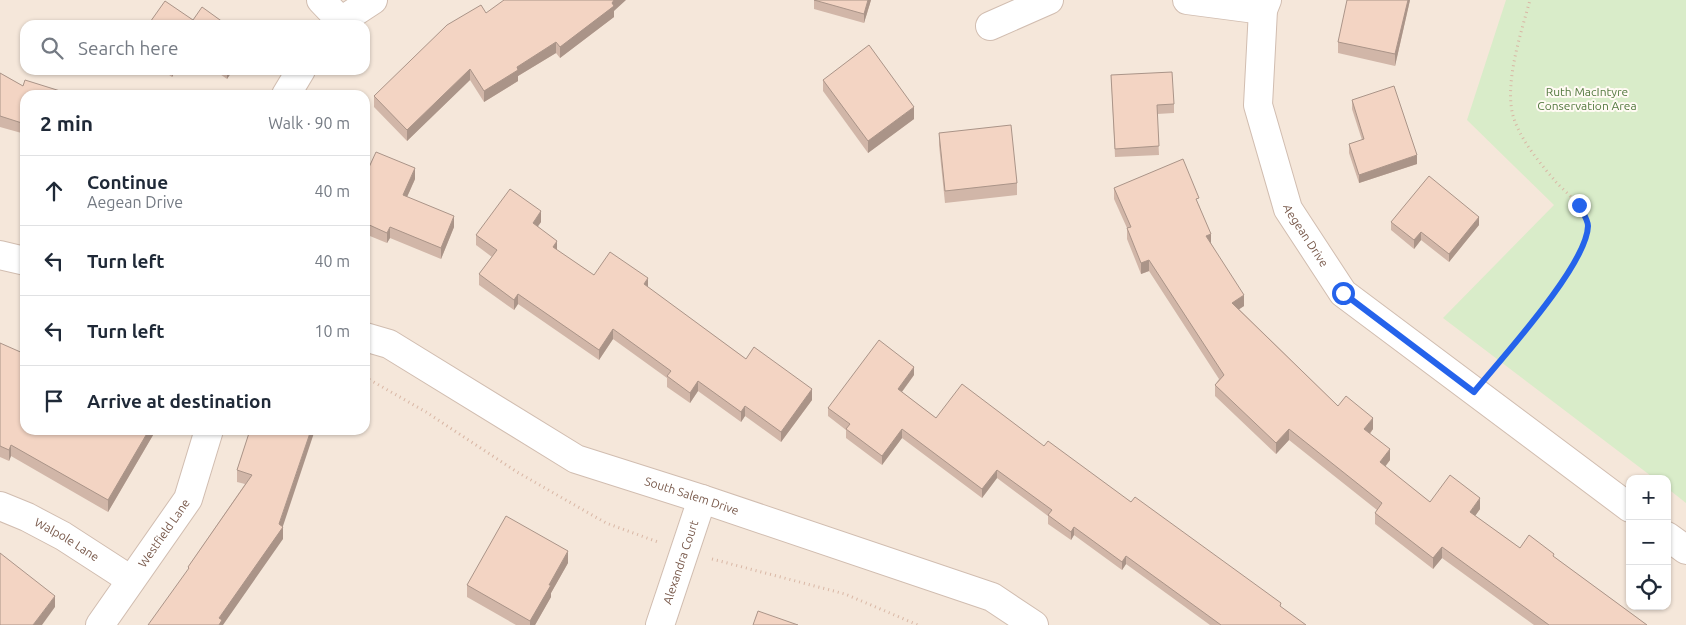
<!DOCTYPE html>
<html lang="en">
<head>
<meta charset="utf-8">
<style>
  :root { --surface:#fff; --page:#f6f6f7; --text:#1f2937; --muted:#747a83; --line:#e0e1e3 }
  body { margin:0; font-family:Ubuntu,sans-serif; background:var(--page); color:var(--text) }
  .controls { position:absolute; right:15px; bottom:15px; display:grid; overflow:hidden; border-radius:10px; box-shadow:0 1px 4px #0004 }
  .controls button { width:45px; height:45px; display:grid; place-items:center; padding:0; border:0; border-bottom:1px solid var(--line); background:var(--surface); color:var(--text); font:25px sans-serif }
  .stop { position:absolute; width:15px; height:15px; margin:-11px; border:4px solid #2563eb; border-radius:50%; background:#fff }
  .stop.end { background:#2563eb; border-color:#fff; box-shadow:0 1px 5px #0008 }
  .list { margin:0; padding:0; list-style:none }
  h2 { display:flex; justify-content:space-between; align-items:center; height:65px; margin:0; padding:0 20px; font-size:21px }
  h2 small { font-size:16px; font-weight:400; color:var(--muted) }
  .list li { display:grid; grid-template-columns:32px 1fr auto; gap:15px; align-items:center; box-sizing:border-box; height:70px; padding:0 20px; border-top:1px solid var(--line) }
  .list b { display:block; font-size:19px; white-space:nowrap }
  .list p { margin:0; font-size:16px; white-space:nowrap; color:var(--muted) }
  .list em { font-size:16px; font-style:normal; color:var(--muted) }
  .icon { flex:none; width:28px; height:28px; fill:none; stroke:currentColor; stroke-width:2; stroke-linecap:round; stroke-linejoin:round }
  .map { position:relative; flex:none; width:1686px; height:625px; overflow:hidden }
  .search { position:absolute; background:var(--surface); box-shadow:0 1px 4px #0004; left:20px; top:20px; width:350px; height:55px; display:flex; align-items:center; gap:12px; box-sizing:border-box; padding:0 18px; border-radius:15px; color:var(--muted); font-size:19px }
  .panel { position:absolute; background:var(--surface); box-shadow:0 1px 4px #0004; left:20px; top:90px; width:350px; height:345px; border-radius:15px }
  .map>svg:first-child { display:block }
</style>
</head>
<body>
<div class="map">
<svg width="1686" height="625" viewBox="0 0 1686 625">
  <rect width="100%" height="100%" fill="#fdf5ec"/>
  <path fill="#f5e7da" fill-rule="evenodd" d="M0 0H1686V625H0ZM25 25H365V70H25ZM25 95H365V430H25ZM1630 479H1667V606H1630Z"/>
  <path fill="#d9ecc9" d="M1506 0H1686V503L1667 488V479H1655L1443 318 1554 205 1467 120Z"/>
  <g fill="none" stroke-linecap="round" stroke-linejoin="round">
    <g stroke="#d1bdb0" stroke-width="30">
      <g id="minor">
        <path d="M321 0 341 21"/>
        <path d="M1187 0 1263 10"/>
        <path id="s1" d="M1267 0 1263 10 1258 105 1288 209 1343 293 1630 508"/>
        <path d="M337 25 341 21 373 0"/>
        <path d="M990 26 1049 0"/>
        <path d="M286 95 301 70"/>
        <path id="s2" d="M0 506 27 517 63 536 131 580"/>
        <path d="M1667 536 1686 550"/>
        <path id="s3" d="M100 625 188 499 209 430"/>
        <path id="s4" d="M660 625 702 499"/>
      </g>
    </g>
    <g stroke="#d1bdb0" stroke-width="30">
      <g id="tertiary">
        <path d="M0 255 25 261"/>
        <path id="s5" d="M365 337 389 344 576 459 702 499 992 597 1034 625"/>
      </g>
    </g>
    <g stroke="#d9b7a5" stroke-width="3" stroke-dasharray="1 4" stroke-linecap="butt">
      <path d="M1492 370C1512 346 1595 251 1588 223 1584 206 1567 194 1556 182 1540 163 1522 142 1514 119 1503 86 1521 33 1530 0"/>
      <path d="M365 377 426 412 517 472 606 523 658 542"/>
      <path d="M712 559 845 594 918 625"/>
    </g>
    <use href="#minor" stroke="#fff" stroke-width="28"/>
    <use href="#tertiary" stroke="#fff" stroke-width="28"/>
  </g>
  <g fill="#d1b6a8">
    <path d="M814 0H871L864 23 814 9Z"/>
    <path d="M1410 0 1395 66 1338 53V42Z"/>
    <path d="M614 11V17L560 58 556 53 518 76V81L484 102 470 80 407 141 374 107V96L486 13Z"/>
    <path d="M162 70H176L172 77Z"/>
    <path d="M214 70H233L227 79Z"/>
    <path d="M0 73 23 86 25 95V134L0 127Z"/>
    <path d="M1111 75 1174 104V113L1157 114 1159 155 1115 157Z"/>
    <path d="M823 80 914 119 868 153 823 91Z"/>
    <path d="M1352 100 1417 164 1359 183 1349 153V144L1362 140 1352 109Z"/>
    <path d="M939 133 1017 183V195L945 203 939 145Z"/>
    <path d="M365 176 415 179 407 197 454 227 441 259 390 238 387 243 365 234Z"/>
    <path d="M1114 188 1199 205 1211 243 1244 306 1239 309 1338 406 1373 429 1370 434 1390 460 1385 467 1430 502 1480 509 1475 516 1520 548 1554 557 1647 625H1534L1442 558 1433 569 1375 524V513L1377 510 1289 440 1276 454 1215 396V385L1219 379 1149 271 1141 274 1127 239V228L1114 199Z"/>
    <path d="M541 222 538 226 557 250 594 275 648 288 746 359 812 400 781 442 745 416 741 422 698 391 690 403 667 387V378L613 339 599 360 518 304 514 310 479 285V274L492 257 476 245V235Z"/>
    <path d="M1391 222 1479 225 1449 262 1421 240 1414 249 1391 230Z"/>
    <path d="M0 343 25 430H156L108 512 11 456 9 461 0 457Z"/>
    <path d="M914 375 902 392 936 418 1044 446 1131 502 1306 625H1210L1126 564 1122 570 1074 535 1071 540 1048 524V516L997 478 982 498 902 438 882 465 846 438V430L828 416V408Z"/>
    <path d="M250 430 282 527 283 539 188 571V567L245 484 237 482V470Z"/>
    <path d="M568 563 551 593V597L535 625H516L467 597V585Z"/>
  </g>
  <g fill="#aa9488">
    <path d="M614 0H626L614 11V17L560 58V47Z"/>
    <path d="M868 0H871L864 23V14Z"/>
    <path d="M1408 0H1410L1395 66V54Z"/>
    <path d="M556 42V53L518 76V81L484 102V91L517 67Z"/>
    <path d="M470 69V80L407 141V130Z"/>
    <path d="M172 70H176L172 77Z"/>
    <path d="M227 70H233L227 79Z"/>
    <path d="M914 107V119L868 153V141Z"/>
    <path d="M1417 155V164L1359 183V175Z"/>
    <path d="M415 168V179L403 206V195Z"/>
    <path d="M541 211V222L533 233V223Z"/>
    <path d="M454 216V227L441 259V248Z"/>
    <path d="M1479 217V225L1449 262V254Z"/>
    <path d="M390 227V238L387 243V233Z"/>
    <path d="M1421 232V240L1414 249V240Z"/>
    <path d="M1211 234V245L1206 236Z"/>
    <path d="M557 241V251L553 247Z"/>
    <path d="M1149 260V271L1141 274V263Z"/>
    <path d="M648 278V288L644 284Z"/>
    <path d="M518 294V304L514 310V300Z"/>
    <path d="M1244 295V306L1232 314V303Z"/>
    <path d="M613 329V339L599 360V350Z"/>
    <path d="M914 367V375L898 397V389Z"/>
    <path d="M698 381V391L690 403V393Z"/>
    <path d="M812 389V400L781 442V432Z"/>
    <path d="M745 406V416L741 422V412Z"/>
    <path d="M1373 418V429L1364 440V429Z"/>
    <path d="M902 429V438L882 465V456Z"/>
    <path d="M1289 429V440L1276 454V443Z"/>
    <path d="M149 430H156L108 512V500Z"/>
    <path d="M311 430H315L282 529 283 527V539L223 625H219V618L279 524Z"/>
    <path d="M11 445V456L9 461V450Z"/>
    <path d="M1390 449V460L1380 473V462Z"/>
    <path d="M997 470V478L982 498V489Z"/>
    <path d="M1480 498V509L1470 523V512Z"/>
    <path d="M1074 527V535L1071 540V532Z"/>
    <path d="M1442 547V558L1433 569V558Z"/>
    <path d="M568 551V563L551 593V597L535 625H530V621L549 585Z"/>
    <path d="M1126 556V564L1122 570V562Z"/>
    <path d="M55 596V607L42 625H33Z"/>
  </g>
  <g fill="#f3d4c3" stroke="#aa9488">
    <path d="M504 0H614L612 3 614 6 560 47 556 42 517 67 518 70 484 91 470 69 407 130 374 96 447 25 481 5 486 13Z"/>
    <path d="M814 0H868L864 14Z"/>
    <path d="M1347 0H1408L1395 54 1338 42Z"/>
    <path d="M165 1 193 20 202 7 227 25H148Z"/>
    <path d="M869 45 914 107 868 141 823 80Z"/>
    <path d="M1172 72 1174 104 1157 105 1159 146 1115 149 1111 75Z"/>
    <path d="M0 73 23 86 25 80 73 95H25V124L0 116Z"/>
    <path d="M1394 86 1417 155 1359 175 1349 144 1364 139 1352 100Z"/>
    <path d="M1011 125 1017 183 945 191 939 133Z"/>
    <path d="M376 152 415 168 403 195 454 216 441 248 390 227 387 233 365 223V176Z"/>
    <path d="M1183 159 1199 198 1196 199 1211 234 1206 236 1244 295 1232 303 1338 406 1346 396 1373 418 1364 429 1390 449 1380 462 1430 502 1450 475 1480 498 1470 512 1520 548 1529 535 1554 554 1553 556 1647 625H1549L1442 547 1433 558 1375 513 1382 503 1289 429 1276 443 1215 385 1224 375 1149 260 1141 263 1127 228 1131 227 1114 188Z"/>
    <path d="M1429 176 1479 217 1449 254 1421 232 1414 240 1391 222Z"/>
    <path d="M510 189 541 211 533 223 557 241 553 247 594 275 610 252 648 278 644 284 746 359 754 347 812 389 781 432 745 406 741 412 698 381 690 393 667 376 671 371 613 329 599 350 518 294 514 300 479 274 497 250 476 235Z"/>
    <path d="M879 340 914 367 898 389 936 418 962 384 1044 446 1048 441 1131 502 1135 497 1281 603 1280 606 1306 625H1221L1126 556 1122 562 1074 527 1071 532 1048 515 1052 510 997 470 982 489 902 429 882 456 846 429 850 424 828 408Z"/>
    <path d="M0 343 25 354V430H149L108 500 11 445 9 450 0 446Z"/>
    <path d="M250 430H311L279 524 283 527 219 618 222 620 219 625H148L189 568 188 567 252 475 237 470Z"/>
    <path d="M506 516 568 551 549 585H551L530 621 467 585Z"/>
    <path d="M0 553 55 596 33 625H0Z"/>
    <path d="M758 611 798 625H753Z"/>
  </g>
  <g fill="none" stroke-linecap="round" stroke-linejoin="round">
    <path stroke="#2563eb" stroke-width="6" d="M1343 293 1474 392C1501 359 1587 265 1588 226 1588 220 1582 211 1579 205"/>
  </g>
  <g text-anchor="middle" stroke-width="4" stroke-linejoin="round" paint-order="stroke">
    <g font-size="12" fill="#557a41" stroke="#fffaf3">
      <text x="1587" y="96">Ruth MacIntyre<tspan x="1587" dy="14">Conservation Area</tspan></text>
    </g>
    <g font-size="12" fill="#7a5b4d" stroke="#fffaf3">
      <text dy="4" stroke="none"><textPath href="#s1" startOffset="246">Aegean Drive</textPath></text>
      <text dy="4" stroke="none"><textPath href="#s5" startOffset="366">South Salem Drive</textPath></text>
      <text dy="4" stroke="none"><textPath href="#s3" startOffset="112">Westfield Lane</textPath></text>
      <text dy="4" stroke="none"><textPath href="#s2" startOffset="75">Walpole Lane</textPath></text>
      <text dy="4" stroke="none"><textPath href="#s4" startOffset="66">Alexandra Court</textPath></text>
    </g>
  </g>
</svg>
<div class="controls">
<button>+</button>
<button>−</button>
<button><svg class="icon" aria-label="locate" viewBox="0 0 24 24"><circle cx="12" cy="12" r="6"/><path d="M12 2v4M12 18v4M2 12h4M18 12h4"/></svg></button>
</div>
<div class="stop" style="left:1343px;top:293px"></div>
<div class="stop end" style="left:1579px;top:205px"></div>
<div class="search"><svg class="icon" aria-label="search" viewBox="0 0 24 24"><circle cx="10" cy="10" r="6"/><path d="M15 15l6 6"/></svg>Search here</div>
<section class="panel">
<h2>2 min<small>Walk · 90 m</small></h2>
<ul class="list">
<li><svg class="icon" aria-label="ahead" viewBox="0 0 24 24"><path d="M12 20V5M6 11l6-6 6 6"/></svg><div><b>Continue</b><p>Aegean Drive</p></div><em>40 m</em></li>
<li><svg class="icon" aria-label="left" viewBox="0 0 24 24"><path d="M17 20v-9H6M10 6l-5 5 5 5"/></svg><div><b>Turn left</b></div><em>40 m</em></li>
<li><svg class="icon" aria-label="left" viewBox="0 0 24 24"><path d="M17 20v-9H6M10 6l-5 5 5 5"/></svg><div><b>Turn left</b></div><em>10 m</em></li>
<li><svg class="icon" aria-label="arrive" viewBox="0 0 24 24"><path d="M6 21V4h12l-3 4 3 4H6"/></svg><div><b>Arrive at destination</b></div></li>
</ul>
</section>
</div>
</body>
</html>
